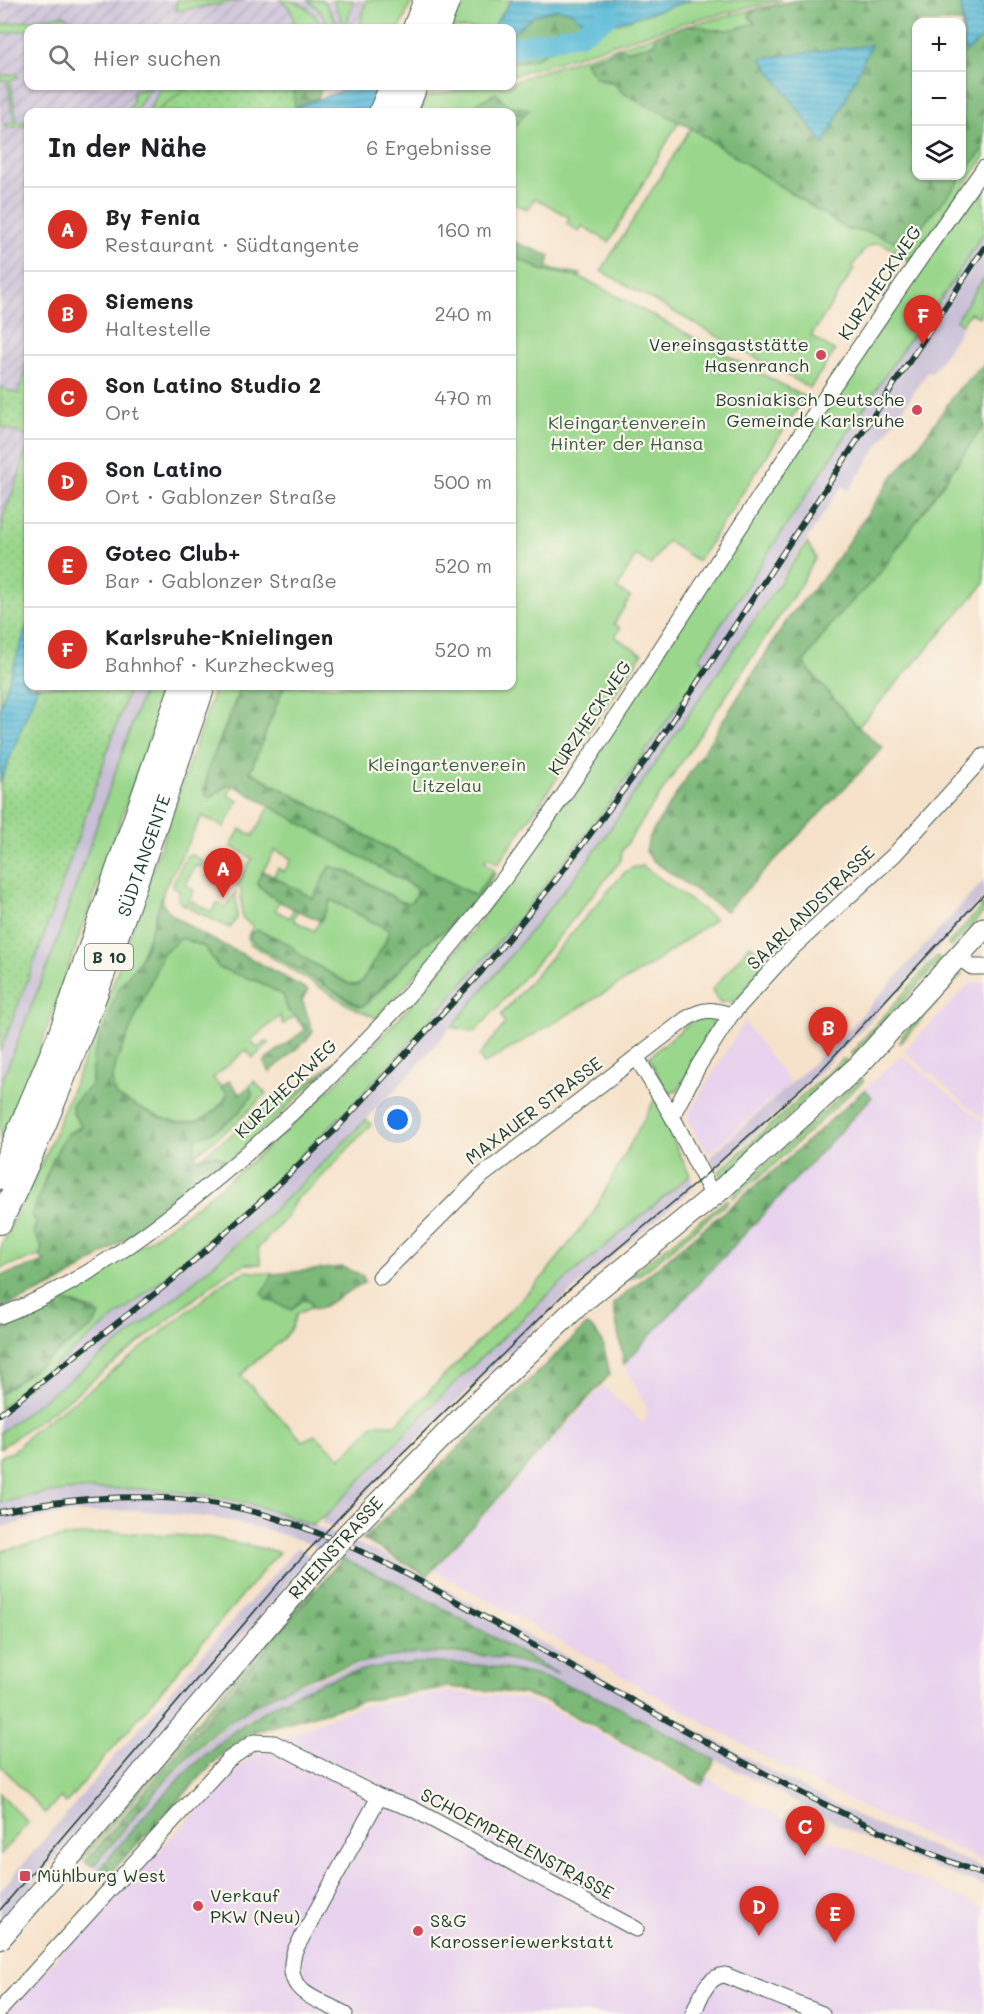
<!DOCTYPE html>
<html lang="de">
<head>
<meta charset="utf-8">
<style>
  :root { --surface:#fff; --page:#f6f6f6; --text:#202124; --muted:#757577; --line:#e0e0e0; --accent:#d93025 }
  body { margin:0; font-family:Mali,sans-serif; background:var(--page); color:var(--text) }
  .controls { position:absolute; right:18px; top:18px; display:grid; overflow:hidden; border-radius:12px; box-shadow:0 2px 4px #0004 }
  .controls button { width:54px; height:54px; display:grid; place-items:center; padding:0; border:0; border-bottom:2px solid var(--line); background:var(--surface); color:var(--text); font:30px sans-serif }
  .you { position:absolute; left:398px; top:1120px; width:21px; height:21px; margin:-15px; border:4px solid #fff; border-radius:50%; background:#1a73e8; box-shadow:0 0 0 9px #1a73e833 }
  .badge { display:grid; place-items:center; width:39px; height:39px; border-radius:50%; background:var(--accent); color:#fff; font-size:20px; font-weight:700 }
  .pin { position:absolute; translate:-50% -50px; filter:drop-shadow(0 2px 3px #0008) }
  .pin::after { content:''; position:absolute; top:32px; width:21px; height:18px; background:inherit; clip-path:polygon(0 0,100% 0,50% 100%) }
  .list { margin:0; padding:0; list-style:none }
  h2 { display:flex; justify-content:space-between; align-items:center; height:78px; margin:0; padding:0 24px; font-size:26px }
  h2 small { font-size:20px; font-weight:400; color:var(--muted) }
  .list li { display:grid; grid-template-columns:39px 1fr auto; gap:18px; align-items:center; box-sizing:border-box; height:84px; padding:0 24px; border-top:2px solid var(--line) }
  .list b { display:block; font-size:22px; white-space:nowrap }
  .list p { margin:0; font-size:20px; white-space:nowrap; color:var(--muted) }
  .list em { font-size:20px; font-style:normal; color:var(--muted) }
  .icon { flex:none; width:33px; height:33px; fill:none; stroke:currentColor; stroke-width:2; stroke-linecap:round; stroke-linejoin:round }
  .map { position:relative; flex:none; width:984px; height:2014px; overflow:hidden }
  .search { position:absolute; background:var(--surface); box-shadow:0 2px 4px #0004; left:24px; top:24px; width:492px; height:66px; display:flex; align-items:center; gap:15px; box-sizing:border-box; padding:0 21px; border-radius:12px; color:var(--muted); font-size:22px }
  .panel { position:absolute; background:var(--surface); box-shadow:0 2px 4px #0004; left:24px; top:108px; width:492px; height:582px; border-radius:12px }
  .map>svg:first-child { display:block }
</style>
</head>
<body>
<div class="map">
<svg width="984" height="2014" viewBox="0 0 984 2014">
  <defs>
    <pattern id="industrial-furrows" width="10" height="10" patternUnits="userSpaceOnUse" patternTransform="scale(1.5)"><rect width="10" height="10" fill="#c9bfd7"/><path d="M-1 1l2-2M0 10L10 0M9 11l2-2" fill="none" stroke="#a39caf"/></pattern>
    <pattern id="forest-firs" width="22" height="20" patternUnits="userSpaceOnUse" patternTransform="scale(1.5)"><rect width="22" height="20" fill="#7bb878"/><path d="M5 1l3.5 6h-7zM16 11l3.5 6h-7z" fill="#649763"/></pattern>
    <pattern id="park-dots" width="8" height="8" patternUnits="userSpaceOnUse" patternTransform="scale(1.5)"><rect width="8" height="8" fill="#9ad78c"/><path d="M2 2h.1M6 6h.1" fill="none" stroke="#84b979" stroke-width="1.8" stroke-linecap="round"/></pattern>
    <pattern id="water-rules" width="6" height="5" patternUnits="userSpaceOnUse" patternTransform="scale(1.5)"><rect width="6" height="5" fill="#5bbcd9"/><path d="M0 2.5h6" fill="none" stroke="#4b9ab1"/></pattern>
  </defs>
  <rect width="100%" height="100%" fill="#fbf7ec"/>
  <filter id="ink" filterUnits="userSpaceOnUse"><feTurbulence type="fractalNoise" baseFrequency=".0167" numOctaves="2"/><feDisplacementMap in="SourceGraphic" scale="12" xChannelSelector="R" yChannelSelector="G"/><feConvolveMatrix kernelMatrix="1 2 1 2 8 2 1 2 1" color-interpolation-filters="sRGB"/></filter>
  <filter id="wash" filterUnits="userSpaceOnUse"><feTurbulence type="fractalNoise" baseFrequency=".008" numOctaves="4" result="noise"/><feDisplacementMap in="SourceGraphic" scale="24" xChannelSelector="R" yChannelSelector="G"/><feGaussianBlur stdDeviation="1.35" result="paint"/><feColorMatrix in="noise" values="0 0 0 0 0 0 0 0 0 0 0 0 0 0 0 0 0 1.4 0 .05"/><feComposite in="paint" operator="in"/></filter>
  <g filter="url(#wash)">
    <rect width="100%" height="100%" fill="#f6e2ca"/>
    <g fill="#e8d2ee">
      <path d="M984 982V1120L904 1051 970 983Z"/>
      <path d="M744 1022 790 1083 708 1154 689 1123V1113Z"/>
      <path d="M901 1055 984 1123V1861L888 1820 794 1773 434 1570 603 1386 645 1425 647 1408 624 1364 872 1097 865 1089Z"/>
      <path d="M447 1692 524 1699 542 1705 584 1725 700 1789 706 1777 788 1821 984 1908V2014H5L95 1916 253 1754 269 1751 283 1738 357 1707Z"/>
    </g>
    <g fill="url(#industrial-furrows)">
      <path d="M0 0H369L362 28H28V86H190L156 112H28V362L18 394 0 387Z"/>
      <path d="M0 426 28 437 20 473 1 521 4 523 0 532Z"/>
    </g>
    <g fill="#c9bfd7">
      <path d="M984 233V279L958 335 932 373 928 371 849 490 842 486 652 771 554 906 414 1070 318 1169 157 1313 0 1433V1409L148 1291 268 1188 354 1103 452 996 525 911 606 808 707 665 699 659 908 341 929 317Z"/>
      <path d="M130 686H145L54 949 0 1086V1052L40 947Z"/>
      <path d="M984 880V897L916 973 798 1094 716 1169 710 1157 843 1036Z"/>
      <path d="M690 1175 694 1187 564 1298 421 1437 333 1529 321 1522 444 1393 552 1291Z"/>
      <path d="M121 1488 176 1491 252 1506 299 1520 382 1554 786 1779 872 1823 984 1868V1886L914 1860 857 1834 626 1712 563 1684 529 1674 458 1663H417L369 1668 324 1682 265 1709 248 1719 200 1758 144 1817 99 1870 93 1866 151 1796 195 1752 230 1722 271 1696 294 1686 377 1659 416 1654 492 1656 558 1673 403 1586 300 1540 268 1530 214 1518 136 1510 59 1514 0 1527V1503L50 1494Z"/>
      <path d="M298 1547 310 1557 0 1921V1891L187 1672Z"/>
    </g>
    <g fill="#9ad78c" stroke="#5c8a60" stroke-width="1.5">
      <path d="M176 0H244L176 11Z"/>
      <path d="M280 0C301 0 313 9 322 28H293C296 16 290 6 280 0Z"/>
      <path d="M308 0H323L340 28H331L320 11Z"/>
      <path d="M333 0H353L346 28Z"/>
      <path d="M366 0H412L400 28H359Z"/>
      <path d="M462 0H512L492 28H451Z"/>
      <path d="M692 0H782L682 23 512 76V62L531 60 588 32Z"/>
      <path d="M784 3 757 9 749 15 750 19 756 23 730 30H709L692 24C665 38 643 52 613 50L609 54 585 61 587 67 602 81 613 82 623 93 679 121 609 242 582 226 579 232 567 224 569 217 535 198 528 209 512 203V130L529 109 508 106 496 93 475 109 476 112H420L426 97 480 86H512V83L533 74 689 25Z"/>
      <path d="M63 15 69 18V23L0 34V25Z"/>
      <path d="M16 74 19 77 10 80 17 122 26 121V125L9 128 5 124 14 122 7 80 0 81V76Z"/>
      <path d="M144 86H151L135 112H127L132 104 134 91 144 90Z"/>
      <path d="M161 86H190L156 112H149Z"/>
      <path d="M691 128 848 230 867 231 893 241 913 236 955 187 984 148V158L910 262C880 239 874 233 852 267L854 269 811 336 835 351 810 388 601 271Z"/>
      <path d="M984 175V233L929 317 908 341 699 658 707 664 606 808 525 911 452 996 354 1103 268 1188 148 1291 0 1409V1394L92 1327 96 1311 63 1300 0 1330V1324C151 1259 289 1137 400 1017 426 989 449 959 473 930Z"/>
      <path d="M512 256 541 270 579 277 594 284 805 397 698 561 667 541 651 565 636 555 617 589 630 597 614 624 620 628 615 637 642 654 498 864 488 857 484 862 494 870 475 896 250 771 284 686H512Z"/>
      <path d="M984 278 980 317 970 313 962 324 956 320Z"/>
      <path d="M984 425V584L858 727 803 663 835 619 880 573Z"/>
      <path d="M807 543 816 557 799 587 622 851 621 860 548 950 475 1032 452 1027 587 862Z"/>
      <path d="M145 686H168L36 1059 0 1140V1086L54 949Z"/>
      <path d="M216 686H240C229 720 211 755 204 790L218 793 230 784 233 785 228 795 238 801 224 827 202 816 164 889 153 927 138 963 117 991 92 1067V1084L72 1105V1109L82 1126 67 1134 45 1178 37 1208 34 1212 37 1221 33 1232 42 1247 40 1256 0 1268V1249L47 1152 105 1007Z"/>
      <path d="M270 806 416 888V896L410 903 402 902 348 872 330 867 313 899 273 877 278 868 284 872 292 859 275 850 257 882 260 888 280 900 275 910 289 918 294 908 298 910 293 920 314 931 331 900 389 930 385 943 362 981 356 985 349 984 305 959 287 943 258 930 250 938 354 1004 361 1007 367 1004 426 943 468 915 377 1018 350 1006 249 943 248 936 253 926 242 918 241 889 237 886 252 858 231 846 240 829 253 836Z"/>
      <path d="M191 854 204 862 201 867 196 865 185 884 194 890 186 906 178 900 179 890 172 886 186 856Z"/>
      <path d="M643 866 715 919 648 967 484 1064 479 1056 505 1024 501 1015 623 874 631 868Z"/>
      <path d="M236 891 237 918 230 928 189 908 192 901 211 912 217 903 226 908Z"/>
      <path d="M984 904V912L951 947 948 944Z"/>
      <path d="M182 938 205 947 219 968 259 982 283 995 295 1016 283 1024 280 1016 251 1040 257 1048 267 1041 269 1043 253 1058 246 1050 213 1078 228 1094C196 1147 156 1116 115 1095L112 1081 116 1063 163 953Z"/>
      <path d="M750 945 764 955 765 963 735 1001 720 1003 712 990Z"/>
      <path d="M937 956 941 960 852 1056 851 1053Z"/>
      <path d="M956 974H962L899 1044 903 1035Z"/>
      <path d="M698 1016H711L714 1029 677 1091 667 1094 649 1057Z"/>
      <path d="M347 1051 242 1150 155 1219 60 1283 6 1306 78 1270 148 1222 226 1161 208 1155 198 1159 245 1125 274 1095 279 1101 288 1100Z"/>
      <path d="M843 1059 848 1061 721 1178 718 1173Z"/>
      <path d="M862 1077 863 1081 770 1168 733 1198 732 1195Z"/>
      <path d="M254 1081 266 1094 237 1122 194 1155 196 1138C219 1131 239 1116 252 1095L250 1086Z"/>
      <path d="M656 1097 667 1119 666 1126 690 1175 552 1291 444 1393 324 1518 321 1517 313 1526C224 1486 94 1478 0 1503V1456L13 1452 35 1429 87 1392 227 1280 246 1271 273 1274 266 1299 292 1309 303 1300 312 1303 311 1308 298 1313C293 1320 292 1329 287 1334 273 1351 254 1359 241 1376L303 1441 315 1435 341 1458 374 1424H396L543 1277 593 1213Z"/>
      <path d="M366 1120 371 1124 316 1183 295 1200 286 1218 258 1248 261 1264H246L228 1272 73 1396 0 1448V1433C52 1391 107 1354 159 1311 231 1251 300 1187 366 1120Z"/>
      <path d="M727 1199 728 1202 642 1273 625 1280Z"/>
      <path d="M112 1532 208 1537 279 1552 66 1803 61 1797 45 1813 0 1765V1551L64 1537Z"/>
      <path d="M312 1587 314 1589 82 1860 80 1858Z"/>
      <path d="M0 1793 28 1823 0 1855Z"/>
    </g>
    <g fill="url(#forest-firs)" stroke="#4d7a56" stroke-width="1.5" fill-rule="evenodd">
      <path d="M797 0H961L965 52 984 36V148L955 187 913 236 893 241 867 231 848 230 691 128 623 93 613 82 595 77 585 61 609 54 617 47 628 51 655 44 656 35C676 29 691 20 709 30H730L755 23 749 15 757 9ZM916 22H962V176H916Z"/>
      <path d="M558 9C570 9 580 16 588 25V32L531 60 512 62V34L535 15Z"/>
      <path d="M279 86H322L318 98 284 112H219Z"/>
      <path d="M496 93 508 106 529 109 512 130V112H476L477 103Z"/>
      <path d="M512 241 550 256 547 268 581 274 579 277 541 270 512 256Z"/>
      <path d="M984 364V425L880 573 835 619 803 663 858 727 883 748 726 911 653 861 646 851 649 837 789 617 827 573 894 475 913 454 957 391Z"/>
      <path d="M240 686H284L250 772 475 896 494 870 496 873 468 915 426 943 361 1007 254 943 250 938 251 933 258 930 287 943 305 959 349 984 356 985 362 981 385 943 389 930 331 900 321 921C301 911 269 901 257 882L263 871 313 898 330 866 348 872 402 902 410 903 416 896V888L233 785H226L212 797 205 796 208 768 233 712Z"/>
      <path d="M162 896 163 904 171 914 203 935 248 957 308 990 302 1000 313 1031 306 1040 270 1072 264 1064 266 1059 305 1030 295 1016 288 1011 283 995 259 982 219 968 205 947 182 938 163 953 116 1063 112 1081 115 1095C155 1115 197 1146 228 1094L221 1087 229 1081 240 1094 250 1086 252 1095C239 1117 219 1131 196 1138L194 1154 198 1159 215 1154 227 1161C156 1215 85 1278 0 1308V1276L45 1262 40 1256 42 1247 33 1232 37 1222 31 1216C43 1191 49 1160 66 1136 69 1132 77 1129 82 1126L73 1114 72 1105 92 1084 93 1057 117 991 138 963 146 946Z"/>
      <path d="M865 1089 872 1097 624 1364 613 1304 784 1162Z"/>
      <path d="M342 1267 363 1276 365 1282 319 1309 311 1308 312 1302 306 1299 297 1303 292 1310 266 1299 262 1293 273 1274Z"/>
      <path d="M63 1300 100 1315 92 1327 0 1394V1330Z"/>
      <path d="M587 1325C605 1335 605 1356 610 1374L427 1576 363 1539Z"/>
      <path d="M342 1559 403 1586 558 1674C451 1632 323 1656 230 1721 176 1759 136 1817 93 1866L85 1862Z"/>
      <path d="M417 1663C460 1662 503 1666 545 1678 605 1695 661 1731 715 1760L702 1785 549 1702 524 1694 448 1687 362 1701 250 1733 222 1754 107 1876 99 1870C173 1779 247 1696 367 1669 383 1665 401 1665 417 1663Z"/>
    </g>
    <g fill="url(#park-dots)" stroke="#5c8a60" stroke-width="1.5">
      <path d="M190 86H293L295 112H156Z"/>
      <path d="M28 362V437L0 426V387L18 394Z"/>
      <path d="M28 443V686H130L40 947 0 1052V532L4 523 1 522 20 473Z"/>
    </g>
    <g fill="url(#water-rules)" stroke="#3d7c86" stroke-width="1.5">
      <path d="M512 0H692L588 32V25L569 11 558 9 535 15 512 34V28H492Z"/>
      <path d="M961 0H984V36L965 53Z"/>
      <path d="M871 45 824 145 761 58Z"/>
      <path d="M354 86H438L369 112H284Z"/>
      <path d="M28 622V686H38L0 783V707Z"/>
    </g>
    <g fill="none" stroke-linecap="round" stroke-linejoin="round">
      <path stroke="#5bbcd9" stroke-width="21" d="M512 48 580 34 609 16"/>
    </g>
  </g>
  <g filter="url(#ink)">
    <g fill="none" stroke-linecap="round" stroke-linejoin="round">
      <g stroke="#3f564a" stroke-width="17">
        <g id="minor">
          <path d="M958 957 972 967H984"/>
          <path d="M637 1058 672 1116 713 1196"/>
          <path d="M672 1116 699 1065 731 1015 789 951 894 855 984 756"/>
          <path d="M380 1277 479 1178 686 1019C703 1008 712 1009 731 1015"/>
          <path d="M0 1316C81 1285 153 1231 220 1176 325 1089 424 986 506 876 582 773 651 664 721 556 806 425 893 295 984 168"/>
          <path d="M0 2010 228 1760 254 1742 274 1743 379 1797 411 1808 636 1929"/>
          <path d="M345 2014C314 1997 281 1992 295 1950L379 1797"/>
          <path d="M693 2014C700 1999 706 1976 725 1975L822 2014"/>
        </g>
      </g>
      <g stroke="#3f564a" stroke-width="23">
        <g id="secondary">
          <path d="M349 1532 466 1413 580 1304 724 1187 858 1066 984 928"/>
          <path d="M0 1939 329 1554"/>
        </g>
      </g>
      <g stroke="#3f564a" stroke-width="26">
        <g id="trunk">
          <path d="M415 28 426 0"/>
          <path d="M437 28 448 0"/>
          <path d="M381 112 392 86"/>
          <path d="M405 112 415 86"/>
          <path d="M0 1177 61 1033 182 686"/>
          <path id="s1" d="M0 1222C83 1049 140 866 203 686"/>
        </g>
      </g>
      <use href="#minor" stroke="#fff" stroke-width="15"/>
      <use href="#secondary" stroke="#fff" stroke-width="21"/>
      <use href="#trunk" stroke="#fff" stroke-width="24"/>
      <path stroke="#1f3d34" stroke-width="1.5" d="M0 1910 289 1571 365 1490 566 1292 702 1178 821 1070 984 894"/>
      <g stroke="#1f3d34" stroke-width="6">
        <g id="rail">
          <path d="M0 1414 171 1281 261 1201 337 1128 480 973 558 877 651 753 984 248"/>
          <path d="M0 1512C86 1494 176 1490 262 1514 357 1541 442 1593 528 1642 677 1725 824 1814 984 1875"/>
        </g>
      </g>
      <use href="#rail" stroke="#fbf7ec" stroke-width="4" stroke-dasharray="11" stroke-linecap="butt"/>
      <g stroke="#3f564a" stroke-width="23" stroke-linecap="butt">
        <path id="secondary-bridge" d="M329 1554 349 1532"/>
      </g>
      <use href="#secondary-bridge" stroke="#fff" stroke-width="21"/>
    </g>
  </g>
  <g fill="#d1495b" stroke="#fbf7ec" stroke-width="2">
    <circle cx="821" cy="355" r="6"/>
    <circle cx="917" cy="410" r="6"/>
    <rect x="19" y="1870" width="12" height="12" rx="3"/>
    <circle cx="198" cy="1906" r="6"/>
    <circle cx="418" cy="1931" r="6"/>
  </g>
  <g text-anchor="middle" stroke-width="4.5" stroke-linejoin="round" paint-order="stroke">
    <rect fill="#fbf7ec" stroke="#61756b" stroke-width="1.5" x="85" y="944" width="48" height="26" rx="4.5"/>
    <g font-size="16" font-weight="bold" fill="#1f3d34">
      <text x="109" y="963">B 10</text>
    </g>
    <g font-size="18" fill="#1f3d34" stroke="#fbf7ec">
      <text transform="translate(880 283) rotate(-56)" y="6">KURZHECKWEG</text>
      <text transform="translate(590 718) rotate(-56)" y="6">KURZHECKWEG</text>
      <text dy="6" stroke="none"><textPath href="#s1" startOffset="394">SÜDTANGENTE</textPath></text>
      <text transform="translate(811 908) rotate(-44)" y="6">SAARLANDSTRASSE</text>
      <text transform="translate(286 1089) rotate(-44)" y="6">KURZHECKWEG</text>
      <text transform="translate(534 1111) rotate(-37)" y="6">MAXAUER STRASSE</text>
      <text transform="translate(336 1548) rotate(-48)" y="6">RHEINSTRASSE</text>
      <text transform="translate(517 1844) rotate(28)" y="6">SCHOEMPERLENSTRASSE</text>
    </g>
    <g font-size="18" fill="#1f3d34" stroke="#fbf7ec" text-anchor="start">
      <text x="809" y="351" text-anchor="end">Vereinsgaststätte<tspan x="809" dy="21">Hasenranch</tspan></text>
      <text x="905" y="406" text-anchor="end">Bosniakisch Deutsche<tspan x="905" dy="21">Gemeinde Karlsruhe</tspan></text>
      <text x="37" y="1882">Mühlburg West</text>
      <text x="210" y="1902">Verkauf<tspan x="210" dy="21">PKW (Neu)</tspan></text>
      <text x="430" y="1927">S&amp;G<tspan x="430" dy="21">Karosseriewerkstatt</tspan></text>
    </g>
    <g font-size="18" fill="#385c46" stroke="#fbf7ec">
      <text x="627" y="429">Kleingartenverein<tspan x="627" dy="21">Hinter der Hansa</tspan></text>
      <text x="447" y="771">Kleingartenverein<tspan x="447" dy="21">Litzelau</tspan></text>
    </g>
  </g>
</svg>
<div class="controls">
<button>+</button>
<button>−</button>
<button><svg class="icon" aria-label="layers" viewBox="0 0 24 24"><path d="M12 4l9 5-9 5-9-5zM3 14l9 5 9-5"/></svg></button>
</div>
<div class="you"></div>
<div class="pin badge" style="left:223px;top:898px">A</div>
<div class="pin badge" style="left:828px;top:1057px">B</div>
<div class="pin badge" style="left:805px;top:1856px">C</div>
<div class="pin badge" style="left:759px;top:1936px">D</div>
<div class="pin badge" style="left:835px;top:1943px">E</div>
<div class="pin badge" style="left:923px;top:345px">F</div>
<div class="search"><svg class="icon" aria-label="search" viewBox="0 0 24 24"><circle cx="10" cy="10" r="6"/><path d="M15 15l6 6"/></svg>Hier suchen</div>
<section class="panel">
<h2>In der Nähe<small>6 Ergebnisse</small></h2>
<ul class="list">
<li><span class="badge">A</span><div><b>By Fenia</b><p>Restaurant · Südtangente</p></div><em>160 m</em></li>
<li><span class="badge">B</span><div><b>Siemens</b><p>Haltestelle</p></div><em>240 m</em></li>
<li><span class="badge">C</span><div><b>Son Latino Studio 2</b><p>Ort</p></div><em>470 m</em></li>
<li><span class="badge">D</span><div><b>Son Latino</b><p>Ort · Gablonzer Straße</p></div><em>500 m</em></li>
<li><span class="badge">E</span><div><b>Gotec Club+</b><p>Bar · Gablonzer Straße</p></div><em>520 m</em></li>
<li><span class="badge">F</span><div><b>Karlsruhe-Knielingen</b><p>Bahnhof · Kurzheckweg</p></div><em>520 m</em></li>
</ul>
</section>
</div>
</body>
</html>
